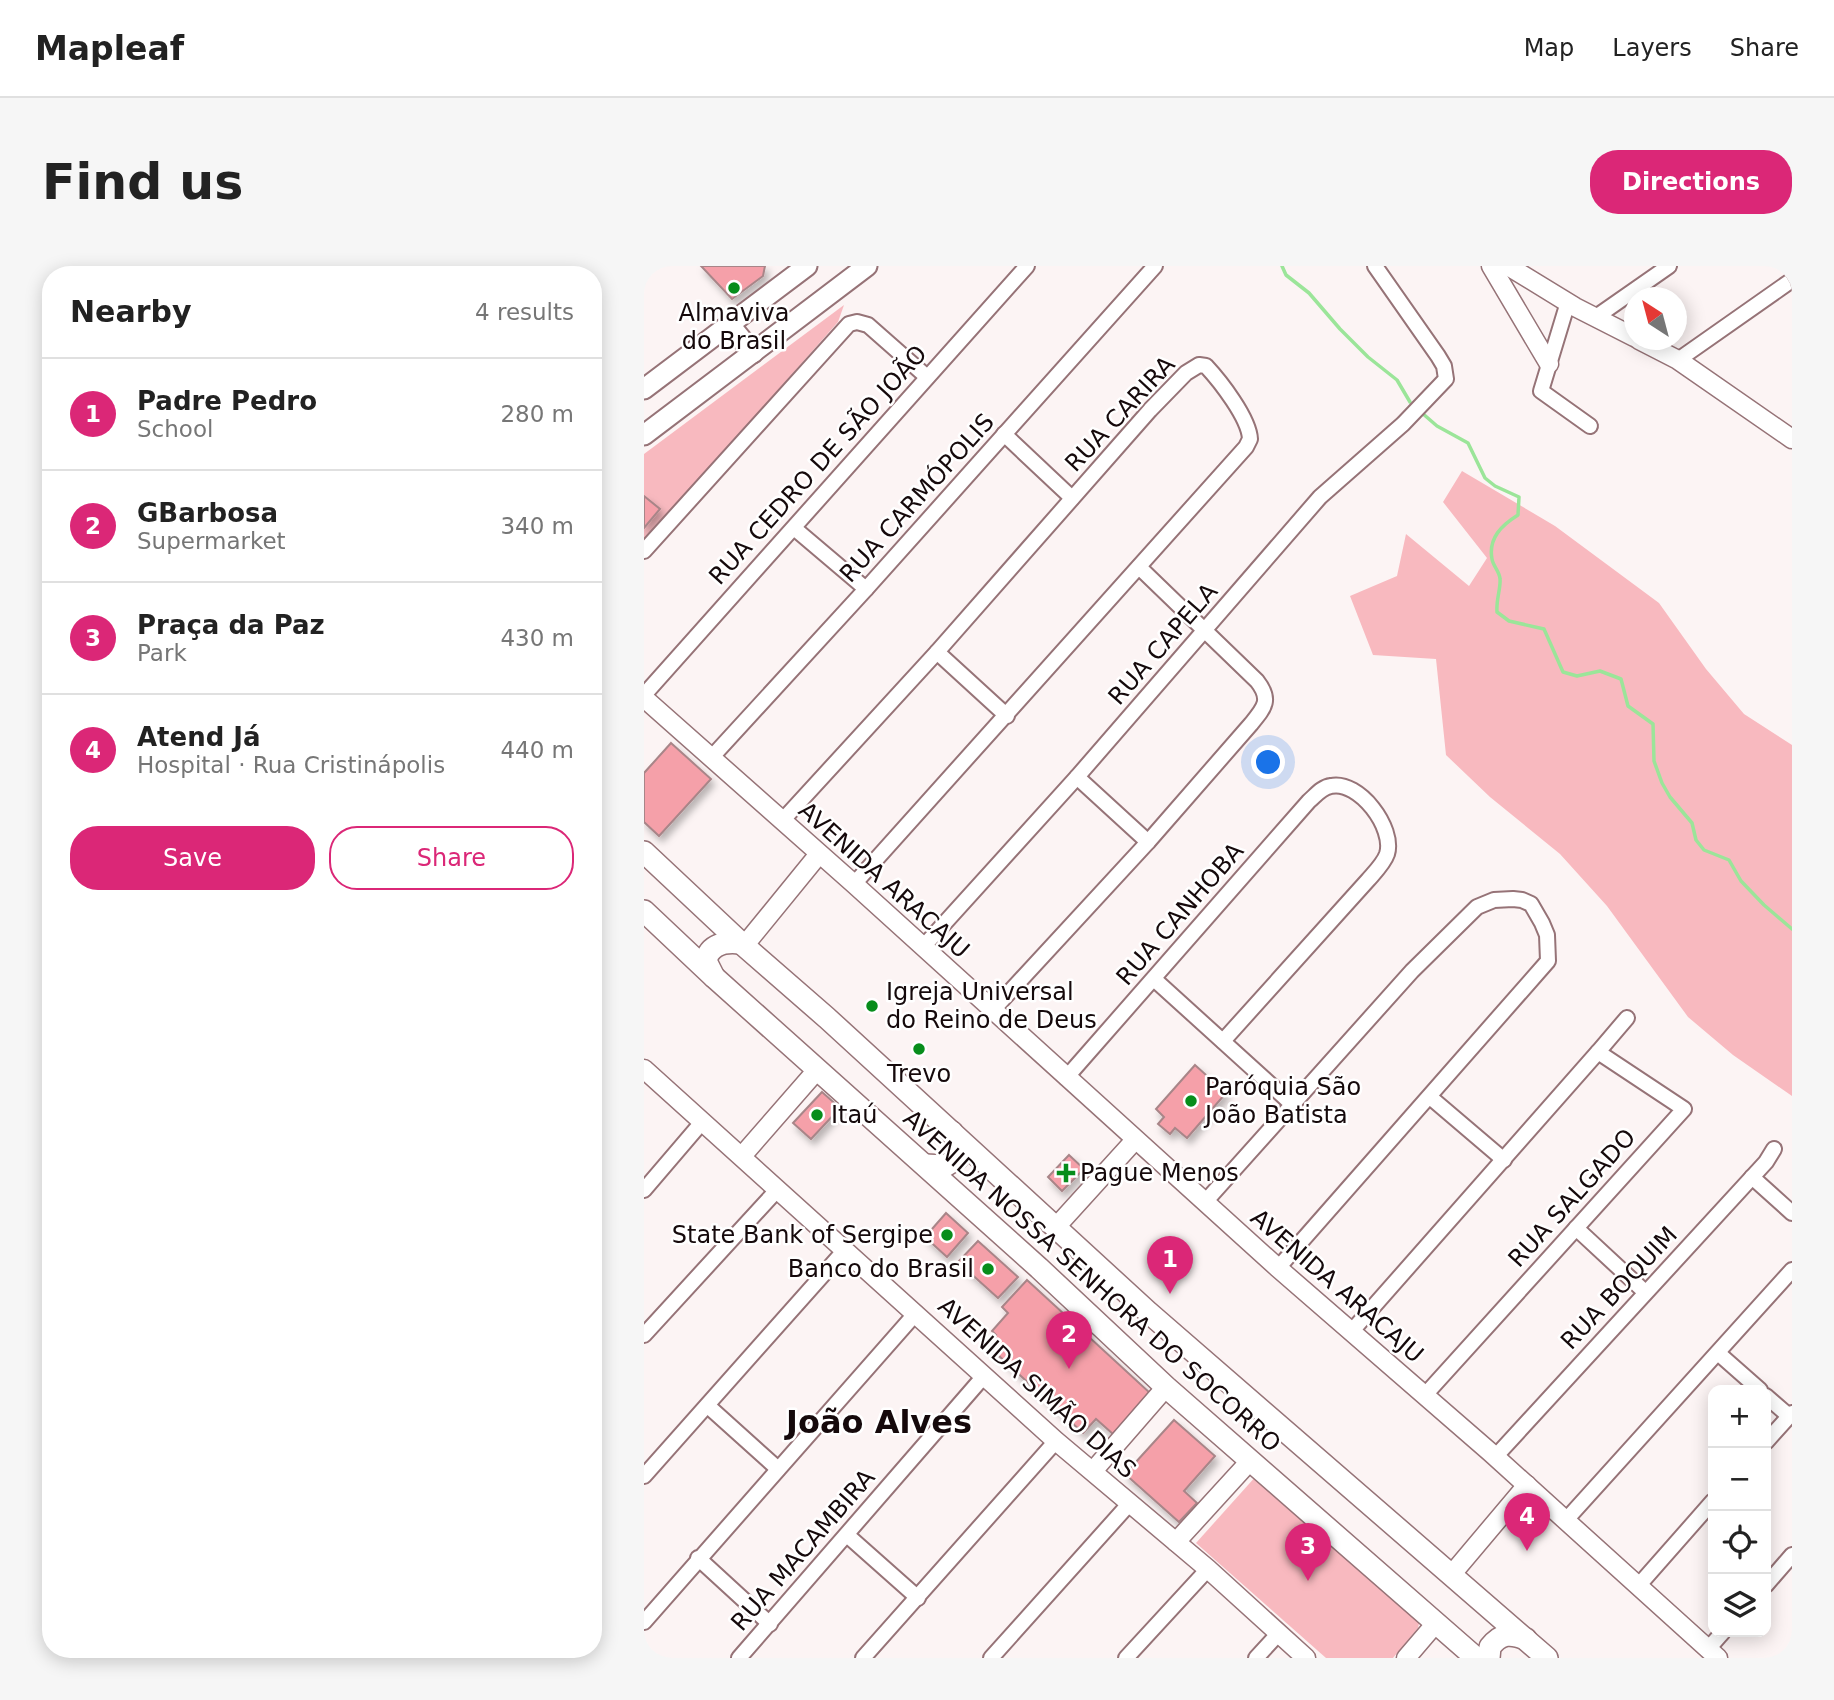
<!DOCTYPE html>
<html lang="en">
<head>
<meta charset="utf-8">
<style>
  :root { --surface:#fff; --page:#f6f6f6; --text:#222; --muted:#767676; --line:#e0e0e0; --accent:#db2777 }
  body { margin:0; font-family:"DejaVu Sans",sans-serif; background:var(--page); color:var(--text) }
  .controls { position:absolute; right:21px; bottom:21px; display:grid; overflow:hidden; border-radius:14px; box-shadow:0 4px 18px #0003 }
  .controls button { width:63px; height:63px; display:grid; place-items:center; padding:0; border:0; border-bottom:2px solid var(--line); background:var(--surface); color:var(--text); font:35px sans-serif }
  .compass { position:absolute; left:980px; top:21px; width:63px; height:63px; border-radius:50%; background:var(--surface); box-shadow:0 4px 18px #0003; rotate:324deg }
  .you { position:absolute; left:625px; top:497px; width:24px; height:24px; margin:-18px; border:5px solid #fff; border-radius:50%; background:#1a73e8; box-shadow:0 0 0 10px #1a73e833 }
  .badge { display:grid; place-items:center; width:46px; height:46px; border-radius:50%; background:var(--accent); color:#fff; font-size:23px; font-weight:700 }
  .pin { position:absolute; translate:-50% -58px; filter:drop-shadow(0 2px 4px #0008) }
  .pin::after { content:''; position:absolute; top:37px; width:24px; height:21px; background:inherit; clip-path:polygon(0 0,100% 0,50% 100%) }
  .list { margin:0; padding:0; list-style:none }
  h2 { display:flex; justify-content:space-between; align-items:center; height:91px; margin:0; padding:0 28px; font-size:30px }
  h2 small { font-size:23px; font-weight:400; color:var(--muted) }
  .list li { display:grid; grid-template-columns:46px 1fr auto; gap:21px; align-items:center; box-sizing:border-box; height:112px; padding:0 28px; border-top:2px solid var(--line) }
  .list b { display:block; font-size:26px; white-space:nowrap }
  .list p { margin:0; font-size:23px; white-space:nowrap; color:var(--muted) }
  .list em { font-size:23px; font-style:normal; color:var(--muted) }
  .actions { display:flex; gap:14px; padding:21px 28px }
  .actions a { flex:1; padding:16px 0; border:2px solid var(--accent); border-radius:28px; text-align:center; font-size:24px; color:var(--accent) }
  .actions .main { background:var(--accent); color:#fff }
  .icon { flex:none; width:38px; height:38px; fill:none; stroke:currentColor; stroke-width:2; stroke-linecap:round; stroke-linejoin:round }
  .map { position:relative; flex:none; width:1148px; height:1392px; overflow:hidden; border-radius:28px }
  header { display:flex; align-items:center; gap:42px; box-sizing:border-box; height:98px; padding:0 35px; background:var(--surface); border-bottom:2px solid var(--line) }
  header strong { font-size:33px }
  nav { display:flex; gap:38px; margin-inline-start:auto; font-size:24px }
  .intro { display:flex; align-items:center; justify-content:space-between; box-sizing:border-box; height:168px; padding:0 42px }
  h1 { margin:0; font-size:49px }
  .button { padding:18px 32px; border-radius:28px; background:var(--accent); color:#fff; font-size:24px; font-weight:700 }
  main { display:flex; gap:42px; padding:0 42px }
  aside { flex:1; background:var(--surface); border-radius:28px; box-shadow:0 4px 18px #0003 }
  .map>svg:first-child { display:block }
</style>
</head>
<body>
<header>
<strong>Mapleaf</strong>
<nav><a>Map</a><a>Layers</a><a>Share</a></nav>
</header>
<div class="intro"><h1>Find us</h1><a class="button">Directions</a></div>
<main>
<aside>
<h2>Nearby<small>4 results</small></h2>
<ul class="list">
<li><span class="badge">1</span><div><b>Padre Pedro</b><p>School</p></div><em>280 m</em></li>
<li><span class="badge">2</span><div><b>GBarbosa</b><p>Supermarket</p></div><em>340 m</em></li>
<li><span class="badge">3</span><div><b>Praça da Paz</b><p>Park</p></div><em>430 m</em></li>
<li><span class="badge">4</span><div><b>Atend Já</b><p>Hospital · Rua Cristinápolis</p></div><em>440 m</em></li>
</ul>
<div class="actions"><a class="main">Save</a><a>Share</a></div>
</aside>
<div class="map">
<svg width="1148" height="1392" viewBox="0 0 1148 1392">
  <defs>
    <filter id="shadow"><feDropShadow dx="3.5" dy="5.5" stdDeviation="3.5" flood-color="#0004"/></filter>
  </defs>
  <rect width="100%" height="100%" fill="#fcf4f4"/>
  <g fill="#f8b9bf">
    <path d="M200 39 194 56 0 276V188Z"/>
    <path d="M818 205 911 260 1015 337 1062 403 1100 448 1148 479V830L1089 789 1044 751 963 640 916 588 846 531 802 489 792 393 729 389 706 330 753 310 762 268 825 320 843 292 799 236Z"/>
    <path d="M613 1209 776 1353 774 1362 749 1392H682L552 1277Z"/>
  </g>
  <g fill="none" stroke-linecap="round" stroke-linejoin="round">
    <g stroke="#9be599" stroke-width="3.5">
      <path d="M638 0 642 9 665 27 696 63 724 91 753 114 766 136"/>
      <path d="M778 147 793 160 824 177 841 212 851 220 875 231 874 249C858 259 844 272 848 293 849 300 856 306 856 313 857 322 852 333 853 346L865 355 900 363 919 406 933 410 956 405 977 413 984 440 1009 458 1010 495 1018 517 1026 531 1048 557 1052 574 1060 584 1085 594 1097 615 1120 639 1148 663"/>
    </g>
  </g>
  <g fill="#f5a0a9" stroke="#a88588" stroke-width="2" filter="url(#shadow)">
    <path d="M57 0H121L119 10 88 33Z"/>
    <path d="M0 230 16 243 0 262Z"/>
    <path d="M27 477 67 513 15 570 0 556V507Z"/>
    <path d="M551 799 582 827 543 872 531 862 526 868 514 858 520 851 512 843Z"/>
    <path d="M178 826 196 842 167 873 149 857Z"/>
    <path d="M425 889 440 903 418 925 404 911Z"/>
    <path d="M302 947 324 967 303 991 281 971Z"/>
    <path d="M334 975 374 1011 354 1032 314 996Z"/>
    <path d="M383 1014 506 1127 469 1168 452 1153 439 1167 343 1079 352 1069 348 1065 364 1047 358 1041Z"/>
    <path d="M530 1154 571 1190 540 1225 553 1237 535 1256 481 1208Z"/>
  </g>
  <g fill="none" stroke-linecap="round" stroke-linejoin="round">
    <g stroke="#967377" stroke-width="18">
      <g id="minor">
        <path d="M924 36 897 125 946 160"/>
        <path d="M952 51 1025 0"/>
        <path d="M1034 94 1148 14"/>
        <path d="M360 168 428 232"/>
        <path d="M150 262 222 323"/>
        <path d="M0 285 205 58 213 56 224 59 283 111"/>
        <path d="M293 386 363 450"/>
        <path d="M0 429 383 0"/>
        <path d="M67 492 222 323 511 0"/>
        <path d="M433 511 504 576"/>
        <path d="M138 555 293 386 506 144 542 107 555 99 562 100C576 115 605 152 606 173L602 181 210 618"/>
        <path d="M279 681 433 511 676 231 759 158 802 113 800 100 794 90 731 0"/>
        <path d="M510 713 649 839"/>
        <path d="M348 745 504 576 607 458C620 442 628 434 613 415L495 301"/>
        <path d="M954 786 983 752"/>
        <path d="M422 812 665 535C672 529 678 521 687 520 715 514 751 562 743 588 740 597 731 606 724 614L579 775"/>
        <path d="M786 831 860 894"/>
        <path d="M1108 911 1148 947"/>
        <path d="M0 924 59 855"/>
        <path d="M561 936 768 705 833 641 850 634 869 633 878 634 887 638 898 657 903 669 904 695 634 1002"/>
        <path d="M932 962 1001 1026"/>
        <path d="M707 1066 954 786 1040 843 781 1129"/>
        <path d="M0 1069 134 923"/>
        <path d="M1074 1087 1116 1124"/>
        <path d="M1122 1130 1145 1150"/>
        <path d="M64 1140 134 1203"/>
        <path d="M1122 1176 1148 1147"/>
        <path d="M852 1190 1122 896 1130 883"/>
        <path d="M0 1210 201 984"/>
        <path d="M922 1254 1148 1004"/>
        <path d="M203 1269 274 1332"/>
        <path d="M54 1292 126 1358"/>
        <path d="M995 1319 1069 1235"/>
        <path d="M1122 1319 1148 1289"/>
        <path d="M0 1356 272 1047"/>
        <path d="M1064 1383 1079 1366"/>
        <path d="M95 1392 340 1110"/>
        <path d="M219 1392 412 1175"/>
        <path d="M347 1392 486 1237"/>
        <path d="M482 1392 564 1303"/>
        <path d="M612 1392 634 1368"/>
      </g>
    </g>
    <g stroke="#967377" stroke-width="21">
      <g id="tertiary">
        <path d="M847 0 905 98"/>
        <path d="M864 0 931 41 990 71"/>
        <path d="M995 74 1034 94 1148 173"/>
        <path d="M0 432 210 618 634 1002 846 1186 1074 1392"/>
        <path d="M100 680 175 588"/>
        <path d="M0 803 412 1175 564 1303 662 1392"/>
        <path d="M98 890 173 804"/>
        <path d="M412 961 491 874"/>
        <path d="M449 1205 522 1121"/>
        <path d="M532 1276 606 1195"/>
        <path d="M808 1308 883 1219"/>
        <path d="M762 1392 792 1357"/>
      </g>
    </g>
    <g stroke="#967377" stroke-width="23">
      <g id="secondary">
        <path d="M86 59 109 87"/>
        <path d="M0 123 163 0"/>
        <path d="M0 169 223 0"/>
      </g>
    </g>
    <g stroke="#967377" stroke-width="24">
      <g id="primary">
        <path d="M0 586 97 677 183 752 504 1046 903 1392"/>
        <path d="M0 645 70 711 395 1002 522 1121 832 1392"/>
        <path d="M70 711 62 695C65 678 82 675 97 677"/>
        <path d="M281 899 301 900 314 892 316 883 308 866"/>
        <path d="M845 1392 846 1381C857 1367 866 1367 882 1373"/>
      </g>
    </g>
    <use href="#minor" stroke="#fff" stroke-width="14"/>
    <use href="#tertiary" stroke="#fff" stroke-width="18"/>
    <use href="#secondary" stroke="#fff" stroke-width="19"/>
    <use href="#primary" stroke="#fff" stroke-width="21"/>
  </g>
  <g fill="#078d1b" stroke="#fff" stroke-width="2.5">
    <circle cx="90" cy="22" r="7"/>
    <circle cx="228" cy="740" r="7"/>
    <circle cx="275" cy="783" r="7"/>
    <circle cx="547" cy="835" r="7"/>
    <circle cx="173" cy="849" r="7"/>
    <path d="M418.5 896.5h7v7h7v7h-7v7h-7v-7h-7v-7h7z"/>
    <circle cx="303" cy="969" r="7"/>
    <circle cx="344" cy="1003" r="7"/>
  </g>
  <g text-anchor="middle" stroke-width="5" stroke-linejoin="round" paint-order="stroke">
    <g font-size="24" fill="#15090b" stroke="#fff" text-anchor="start">
      <text x="90" y="55" text-anchor="middle">Almaviva<tspan x="90" dy="28">do Brasil</tspan></text>
      <text x="242" y="734">Igreja Universal<tspan x="242" dy="28">do Reino de Deus</tspan></text>
      <text x="275" y="816" text-anchor="middle">Trevo</text>
      <text x="561" y="829">Paróquia São<tspan x="561" dy="28">João Batista</tspan></text>
      <text x="187" y="857">Itaú</text>
      <text x="436" y="915">Pague Menos</text>
      <text x="289" y="977" text-anchor="end">State Bank of Sergipe</text>
      <text x="330" y="1011" text-anchor="end">Banco do Brasil</text>
    </g>
    <g font-size="24" fill="#15090b" stroke="#fff">
      <text transform="translate(476 148) rotate(-47)" y="8">RUA CARIRA</text>
      <text transform="translate(174 199) rotate(-48)" y="8">RUA CEDRO DE SÃO JOÃO</text>
      <text transform="translate(273 232) rotate(-48)" y="8">RUA CARMÓPOLIS</text>
      <text transform="translate(519 378) rotate(-49)" y="8">RUA CAPELA</text>
      <text transform="translate(240 614) rotate(42)" y="8">AVENIDA ARACAJU</text>
      <text transform="translate(536 648) rotate(-49)" y="8">RUA CANHOBA</text>
      <text transform="translate(928 932) rotate(-48)" y="8">RUA SALGADO</text>
      <text transform="translate(448 1015) rotate(42)" y="8">AVENIDA NOSSA SENHORA DO SOCORRO</text>
      <text transform="translate(693 1020) rotate(41)" y="8">AVENIDA ARACAJU</text>
      <text transform="translate(975 1022) rotate(-47)" y="8">RUA BOQUIM</text>
      <text transform="translate(393 1122) rotate(42)" y="8">AVENIDA SIMÃO DIAS</text>
      <text transform="translate(159 1284) rotate(-49)" y="8">RUA MACAMBIRA</text>
    </g>
    <g font-size="32" font-weight="bold" fill="#15090b" stroke="#fff">
      <text x="235" y="1167">João Alves</text>
    </g>
  </g>
</svg>
<div class="controls">
<button>+</button>
<button>−</button>
<button><svg class="icon" aria-label="locate" viewBox="0 0 24 24"><circle cx="12" cy="12" r="6"/><path d="M12 2v4M12 18v4M2 12h4M18 12h4"/></svg></button>
<button><svg class="icon" aria-label="layers" viewBox="0 0 24 24"><path d="M12 4l9 5-9 5-9-5zM3 14l9 5 9-5"/></svg></button>
</div>
<svg class="compass" viewBox="-18 -18 36 36"><path d="M0-13l5 13h-10z" fill="#e53935"/><path d="M0 13l5-13h-10z" fill="#767676"/></svg>
<div class="you"></div>
<div class="pin badge" style="left:526px;top:1028px">1</div>
<div class="pin badge" style="left:425px;top:1103px">2</div>
<div class="pin badge" style="left:664px;top:1315px">3</div>
<div class="pin badge" style="left:883px;top:1285px">4</div>
</div>
</main>
</body>
</html>
